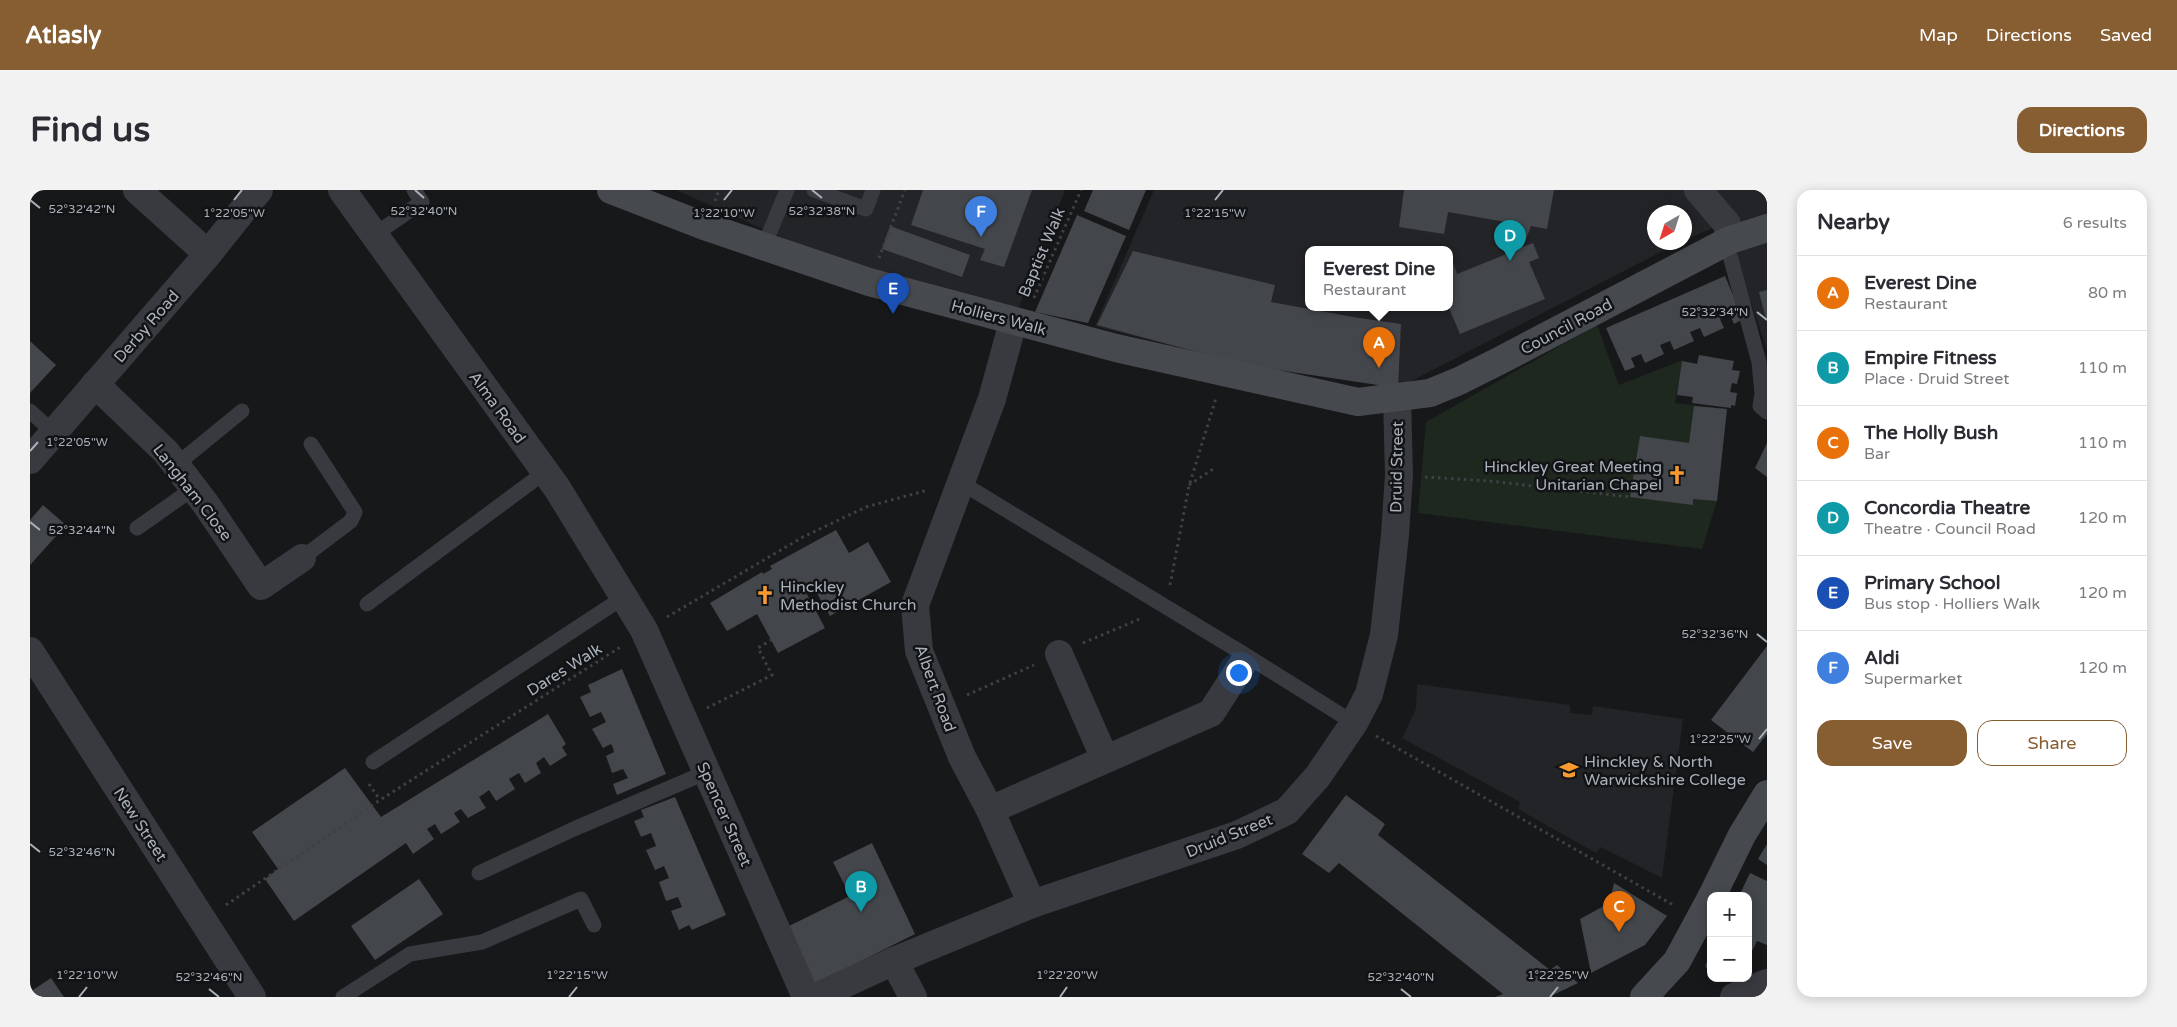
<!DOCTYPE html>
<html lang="en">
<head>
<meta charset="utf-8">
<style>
  :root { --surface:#fff; --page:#f2f2f3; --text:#2b2b33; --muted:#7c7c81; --line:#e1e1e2; --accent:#875d32 }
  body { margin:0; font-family:"Varela Round",sans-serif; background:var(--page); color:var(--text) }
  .controls { position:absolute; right:15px; bottom:15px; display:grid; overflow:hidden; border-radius:10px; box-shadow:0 2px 12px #0003 }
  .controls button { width:45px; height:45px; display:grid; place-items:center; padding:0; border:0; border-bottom:1px solid var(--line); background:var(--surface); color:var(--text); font:25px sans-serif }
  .compass { position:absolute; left:1617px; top:15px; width:45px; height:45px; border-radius:50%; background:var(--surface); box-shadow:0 2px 12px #0003; rotate:219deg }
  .you { position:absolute; left:1208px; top:482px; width:18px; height:18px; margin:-12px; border:4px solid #fff; border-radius:50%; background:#1a73e8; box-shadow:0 0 0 8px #1a73e833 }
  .badge { display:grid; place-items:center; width:32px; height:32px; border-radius:50%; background:var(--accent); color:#fff; font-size:16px; font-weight:700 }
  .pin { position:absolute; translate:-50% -41px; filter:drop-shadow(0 1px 2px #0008) }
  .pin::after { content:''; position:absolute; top:26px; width:18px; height:15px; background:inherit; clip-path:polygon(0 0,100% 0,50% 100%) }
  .popup { position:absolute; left:1275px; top:56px; width:148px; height:65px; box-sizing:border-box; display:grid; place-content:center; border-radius:10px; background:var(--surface); filter:drop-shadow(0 1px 4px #0005); font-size:16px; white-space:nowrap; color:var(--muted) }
  .popup b { font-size:19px; color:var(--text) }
  .popup::after { content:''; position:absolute; left:50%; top:100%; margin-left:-10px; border:10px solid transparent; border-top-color:var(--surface) }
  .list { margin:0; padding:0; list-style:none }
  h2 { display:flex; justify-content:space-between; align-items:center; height:65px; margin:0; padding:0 20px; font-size:21px }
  h2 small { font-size:16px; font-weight:400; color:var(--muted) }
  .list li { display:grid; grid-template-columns:32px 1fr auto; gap:15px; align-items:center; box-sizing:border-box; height:75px; padding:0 20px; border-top:1px solid var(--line) }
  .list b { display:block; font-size:19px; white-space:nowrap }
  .list p { margin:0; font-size:16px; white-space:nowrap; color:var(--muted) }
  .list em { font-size:16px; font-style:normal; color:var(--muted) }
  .actions { display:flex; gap:10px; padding:15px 20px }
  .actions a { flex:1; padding:11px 0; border:1px solid var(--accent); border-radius:15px; text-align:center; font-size:18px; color:var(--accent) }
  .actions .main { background:var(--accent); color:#fff }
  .map { position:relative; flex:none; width:1737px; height:807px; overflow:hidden; border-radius:15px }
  header { display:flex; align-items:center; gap:30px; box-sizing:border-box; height:70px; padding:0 25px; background:var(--accent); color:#fff }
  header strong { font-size:24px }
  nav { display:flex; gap:28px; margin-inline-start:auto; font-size:18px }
  .intro { display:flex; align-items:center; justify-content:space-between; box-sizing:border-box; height:120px; padding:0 30px }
  h1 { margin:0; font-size:35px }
  .button { padding:12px 22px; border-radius:15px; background:var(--accent); color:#fff; font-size:18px; font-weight:700 }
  main { display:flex; gap:30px; padding:0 30px }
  aside { flex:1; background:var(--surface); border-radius:15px; box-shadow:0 2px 12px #0003 }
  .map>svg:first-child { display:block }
</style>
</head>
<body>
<header>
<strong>Atlasly</strong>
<nav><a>Map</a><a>Directions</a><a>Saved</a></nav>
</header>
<div class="intro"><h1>Find us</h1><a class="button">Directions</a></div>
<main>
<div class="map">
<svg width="1737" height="807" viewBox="0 0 1737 807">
  <rect width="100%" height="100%" fill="#17181a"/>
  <g fill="#232427" fill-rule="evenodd">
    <path d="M646 0H1035L989 117 867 99Z"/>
    <path d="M1124 0H1737V160L1700 50 1701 30 1655 50 1654 22H1624V52L1648 53 1368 198 1216 175 1065 136ZM1279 59H1419V117H1279Z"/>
    <path d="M1387 494 1540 515V523L1562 525 1563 516 1653 529 1632 688 1571 657 1566 663 1488 619 1490 612 1372 548 1386 519Z"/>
  </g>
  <path fill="#1f281f" d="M1567 135 1589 195 1653 170 1645 213 1697 219 1687 311 1672 359 1388 323 1396 232Z"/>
  <g fill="#43464a">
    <path d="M893 0H1002L974 77 950 70 955 59 881 35Z"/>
    <path d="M1063 0H1116L1099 40 1054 21Z"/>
    <path d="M1374 0H1524L1517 39 1501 36 1493 57 1503 53 1509 68 1499 72 1515 109 1430 144 1419 118V71L1422 70 1427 84 1484 61 1493 35 1418 22 1414 44 1369 37Z"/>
    <path d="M1047 25 1096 46 1058 133 1005 122Z"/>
    <path d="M860 36 940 65 932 87 852 59Z"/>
    <path d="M1103 61 1245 95 1241 112 1323 127 1371 134 1368 198 1216 175 1067 135Z"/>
    <path d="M1695 86 1713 129 1704 134 1700 125 1690 129 1694 138 1674 147 1670 138 1660 142 1664 151 1644 160 1640 151 1630 155 1634 164 1615 173 1611 164 1601 168 1605 177 1595 181 1576 138Z"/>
    <path d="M1737 100V129H1736L1729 102Z"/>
    <path d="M0 151 26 175 0 203Z"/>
    <path d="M1669 165 1704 171 1702 180 1710 181 1707 194 1702 193 1700 202 1707 203 1705 216 1701 215V218L1662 213 1663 207 1647 205 1652 171 1667 174Z"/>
    <path d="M1664 216 1697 219 1687 311 1663 309V315L1600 307 1610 246 1659 253Z"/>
    <path d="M1737 253V287L1725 278Z"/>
    <path d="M13 315 36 335 0 375V330Z"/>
    <path d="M806 340 819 363 838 352 861 392 800 426 781 393 773 397 795 438 748 463 727 424 697 441 680 413 732 382 733 384 742 379 740 376Z"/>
    <path d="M1737 456V544L1723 562 1681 530Z"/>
    <path d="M592 479 636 584 587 605 583 594 598 588 593 579 582 583 576 566 584 562 583 558 581 554 573 558 562 539 576 532 571 522 560 527 550 507 561 502 558 495Z"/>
    <path d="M518 524 536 554 532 557 537 565 520 576 514 567 506 573 511 583 495 593 489 583 479 589 485 599 466 611 459 600 455 603 449 607 456 618 438 628 431 619 424 623 430 632 411 644 405 634 397 639 404 649 383 664 376 653 264 731 235 689 248 679 222 642 315 578 351 627Z"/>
    <path d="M1316 605 1355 634 1348 645 1520 780 1527 775 1548 793 1519 807H1465L1473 804 1309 673 1299 683 1272 664Z"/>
    <path d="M645 607 696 725 662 740 659 735 649 740 641 721 652 717 648 707 636 711 629 692 639 688 634 676 625 680 616 660 626 656 621 643 611 647 604 631 614 627 611 620Z"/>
    <path d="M842 653 885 744 783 795 755 738 820 706 803 672Z"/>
    <path d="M1737 654V675L1728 669Z"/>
    <path d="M1720 683 1737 691V755L1727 751 1718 769V706H1709Z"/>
    <path d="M389 689 413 724 345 770 321 736Z"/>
    <path d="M1584 693 1637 726 1615 755 1561 783 1550 729 1572 717 1581 706Z"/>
    <path d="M1681 765V784L1675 776Z"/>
    <path d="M21 788 34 807H0V802Z"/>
  </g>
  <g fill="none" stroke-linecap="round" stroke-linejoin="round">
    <g stroke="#3e4146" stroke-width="3" stroke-dasharray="2.5 4" stroke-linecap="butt">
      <path d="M685 11 689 0"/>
      <path d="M849 68 875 0"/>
      <path d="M1004 108 1051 0"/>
      <path d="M1395 287 1459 291 1600 307"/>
      <path d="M1159 295 1186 277"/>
      <path d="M1140 395 1159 296 1186 208"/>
      <path d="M637 427 773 347 836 317 898 300"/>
      <path d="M1053 453 1112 428"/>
      <path d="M937 505 1004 475"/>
      <path d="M677 518 742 485 728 458 741 450"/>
      <path d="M1346 546 1645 716"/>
      <path d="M339 594 350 610"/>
      <path d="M196 715 350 610 592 456"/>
    </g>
    <g stroke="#383a3f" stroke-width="15">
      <path d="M784 0 836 19 843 0"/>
      <path d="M344 45 392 12 384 0"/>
      <path d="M1700 50 1699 62 1729 172 1732 204 1730 216 1737 222"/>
      <path d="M734 56 757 0"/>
      <path d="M0 221 23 242"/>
      <path d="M146 275 212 221"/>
      <path d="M930 292 1217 466 1324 533"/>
      <path d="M107 338 164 298"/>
      <path d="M272 368 321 331 325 322 281 254"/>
      <path d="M337 414 515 282"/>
      <path d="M343 572 594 407"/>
      <path d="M449 683 546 638 677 582"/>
      <path d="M313 807 380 764 452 752 551 709 564 735"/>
    </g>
    <g stroke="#383a3f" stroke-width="28">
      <path d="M107 0 178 64"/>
      <path d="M312 0 527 298 614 440 776 807"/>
      <path d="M1668 0 1697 34 1700 50"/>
      <path d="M983 132 962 209 885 415 889 461 932 567 960 620 1002 714"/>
      <path d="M65 194 136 262 175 313 231 396 272 368"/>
      <path d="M0 270 178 64 229 0"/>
      <path d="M0 461 222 807"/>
      <path d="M1029 464 1075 569"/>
      <path d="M960 620 1181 523 1212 475"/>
      <path d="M864 771 883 807"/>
      <path d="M786 807 864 771 1002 714 1207 645 1257 621 1288 586 1324 533 1339 504 1354 445 1365 345 1369 285 1367 208"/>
      <path d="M1704 807 1737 793"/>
    </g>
    <g stroke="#464a4f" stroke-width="28">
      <path d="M581 0 674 36 839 92 1086 158 1328 212 1400 203 1429 191 1469 171 1700 50 1737 38"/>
      <path d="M1682 706 1712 645 1737 604"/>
      <path d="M1614 807 1647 771 1681 708"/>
    </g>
  </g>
  <path fill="none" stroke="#a9b1ba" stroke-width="2" d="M385 0 394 8M782 0 792 8M0 10 10 18M204 10 212 0M694 10 702 0M1185 10 1193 0M1727 122 1737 130M0 261 8 252M0 332 10 340M1727 444 1737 452M1729 549 1737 539M0 654 10 662M179 799 189 807M1371 799 1381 807M49 807 57 797M539 807 547 797M1030 807 1037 797M1520 807 1528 797"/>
  <defs>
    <g id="church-bare" transform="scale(1.5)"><path d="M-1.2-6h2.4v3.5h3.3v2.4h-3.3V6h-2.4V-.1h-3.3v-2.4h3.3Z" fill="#f89a31" stroke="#121315" stroke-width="2.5" paint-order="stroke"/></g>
    <g id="university-bare" transform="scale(1.5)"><path d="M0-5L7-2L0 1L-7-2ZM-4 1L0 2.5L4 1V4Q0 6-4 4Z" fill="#f89a31" stroke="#121315" stroke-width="2.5" paint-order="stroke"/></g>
  </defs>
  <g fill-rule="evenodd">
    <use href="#church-bare" x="1647" y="285"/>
    <use href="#church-bare" x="735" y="405"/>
    <use href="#university-bare" x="1539" y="580"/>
  </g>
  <g text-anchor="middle" stroke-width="5" stroke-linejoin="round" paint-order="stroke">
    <g font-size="16" fill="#a9b1ba" stroke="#121315">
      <text transform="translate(1011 62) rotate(-67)" y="6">Baptist Walk</text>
      <text transform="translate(969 127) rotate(15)" y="6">Holliers Walk</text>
      <text transform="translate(116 136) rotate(-49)" y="6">Derby Road</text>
      <text transform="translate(1536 136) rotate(-28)" y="6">Council Road</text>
      <text transform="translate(468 217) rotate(54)" y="6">Alma Road</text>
      <text transform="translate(1366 277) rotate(-89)" y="6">Druid Street</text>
      <text transform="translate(163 302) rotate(52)" y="6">Langham Close</text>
      <text transform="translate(534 479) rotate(-32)" y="6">Dares Walk</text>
      <text transform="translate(906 498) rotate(70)" y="6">Albert Road</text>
      <text transform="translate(695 624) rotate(66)" y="6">Spencer Street</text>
      <text transform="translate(111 634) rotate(57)" y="6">New Street</text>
      <text transform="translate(1199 645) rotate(-22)" y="6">Druid Street</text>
    </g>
    <g font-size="16" fill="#a9b1ba" stroke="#121315" text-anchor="start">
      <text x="1632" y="282" text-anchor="end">Hinckley Great Meeting<tspan x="1632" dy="18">Unitarian Chapel</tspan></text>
      <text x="750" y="402">Hinckley<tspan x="750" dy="18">Methodist Church</tspan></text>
      <text x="1554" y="577">Hinckley &amp; North<tspan x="1554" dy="18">Warwickshire College</tspan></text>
    </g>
  </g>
  <g font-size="12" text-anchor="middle" fill="#a9b1ba" stroke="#121315" stroke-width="5" stroke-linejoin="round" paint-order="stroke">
    <text x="52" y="23">52°32'42"N</text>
    <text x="394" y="25">52°32'40"N</text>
    <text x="792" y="25">52°32'38"N</text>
    <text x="204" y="27">1°22'05"W</text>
    <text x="694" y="27">1°22'10"W</text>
    <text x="1185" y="27">1°22'15"W</text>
    <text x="1685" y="126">52°32'34"N</text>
    <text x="47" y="256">1°22'05"W</text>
    <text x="52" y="344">52°32'44"N</text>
    <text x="1685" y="448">52°32'36"N</text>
    <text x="1690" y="553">1°22'25"W</text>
    <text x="52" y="666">52°32'46"N</text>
    <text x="57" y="789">1°22'10"W</text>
    <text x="547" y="789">1°22'15"W</text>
    <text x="1037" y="789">1°22'20"W</text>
    <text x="1528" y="789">1°22'25"W</text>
    <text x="179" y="791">52°32'46"N</text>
    <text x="1371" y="791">52°32'40"N</text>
  </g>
</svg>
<div class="controls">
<button>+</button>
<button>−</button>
</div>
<svg class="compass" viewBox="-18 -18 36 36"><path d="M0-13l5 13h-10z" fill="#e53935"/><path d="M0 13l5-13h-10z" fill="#7c7c81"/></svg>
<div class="you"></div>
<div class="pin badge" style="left:1349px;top:178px;background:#e8710a">A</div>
<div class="popup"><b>Everest Dine</b>Restaurant</div>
<div class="pin badge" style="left:831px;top:722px;background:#0f9aa8">B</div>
<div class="pin badge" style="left:1589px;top:742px;background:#e8710a">C</div>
<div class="pin badge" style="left:1480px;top:71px;background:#0f9aa8">D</div>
<div class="pin badge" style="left:863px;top:124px;background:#1a4fb4">E</div>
<div class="pin badge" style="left:951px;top:47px;background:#3f7fe0">F</div>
</div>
<aside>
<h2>Nearby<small>6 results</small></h2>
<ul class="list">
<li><span class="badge" style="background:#e8710a">A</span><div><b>Everest Dine</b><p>Restaurant</p></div><em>80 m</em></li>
<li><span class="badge" style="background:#0f9aa8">B</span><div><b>Empire Fitness</b><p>Place · Druid Street</p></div><em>110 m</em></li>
<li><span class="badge" style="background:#e8710a">C</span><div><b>The Holly Bush</b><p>Bar</p></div><em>110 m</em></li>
<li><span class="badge" style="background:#0f9aa8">D</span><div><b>Concordia Theatre</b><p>Theatre · Council Road</p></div><em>120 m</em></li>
<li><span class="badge" style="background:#1a4fb4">E</span><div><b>Primary School</b><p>Bus stop · Holliers Walk</p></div><em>120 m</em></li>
<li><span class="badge" style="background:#3f7fe0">F</span><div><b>Aldi</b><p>Supermarket</p></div><em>120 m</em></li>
</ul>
<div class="actions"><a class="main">Save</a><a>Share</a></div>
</aside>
</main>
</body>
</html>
